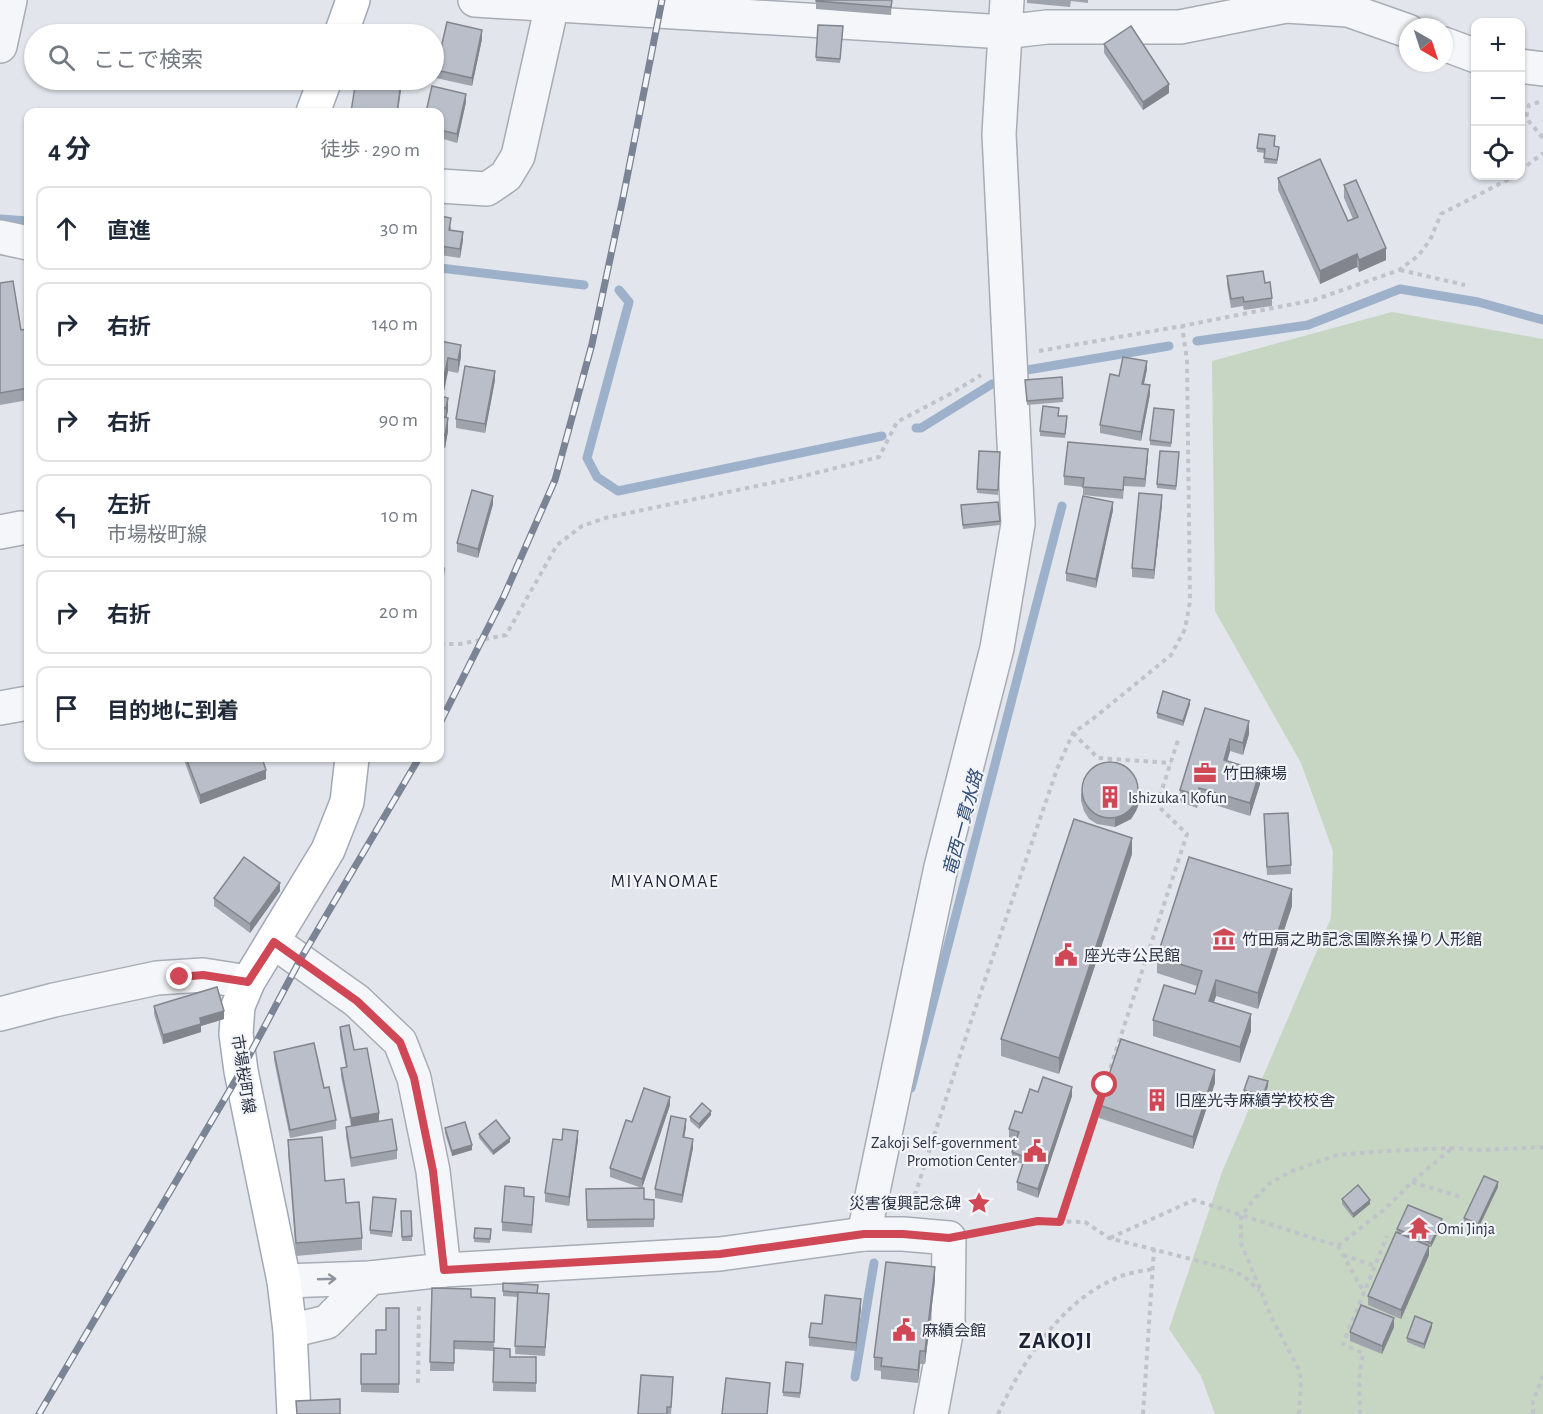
<!DOCTYPE html>
<html lang="ja">
<head>
<meta charset="utf-8">
<style>
  :root { --surface:#fff; --page:#f2f2f3; --text:#1f2937; --muted:#747a83; --line:#e0e1e3 }
  body { margin:0; font-family:"Alegreya Sans","Noto Sans JP",sans-serif; background:var(--page); color:var(--text) }
  .controls { position:absolute; right:18px; top:18px; display:grid; overflow:hidden; border-radius:12px; box-shadow:0 2px 4px #0004 }
  .controls button { width:54px; height:54px; display:grid; place-items:center; padding:0; border:0; border-bottom:2px solid var(--line); background:var(--surface); color:var(--text); font:30px sans-serif }
  .compass { position:absolute; left:1399px; top:18px; width:54px; height:54px; border-radius:50%; background:var(--surface); box-shadow:0 2px 4px #0004; rotate:141deg }
  .stop { position:absolute; width:18px; height:18px; margin:-14px; border:4px solid #d04755; border-radius:50%; background:#fff }
  .stop.end { background:#d04755; border-color:#fff; box-shadow:0 2px 6px #0008 }
  .list { margin:0; padding:0; list-style:none }
  h2 { display:flex; justify-content:space-between; align-items:center; height:78px; margin:0; padding:0 24px; font-size:26px }
  h2 small { font-size:20px; font-weight:400; color:var(--muted) }
  .list li { display:grid; grid-template-columns:39px 1fr auto; gap:18px; align-items:center; box-sizing:border-box; height:84px; margin:0 12px 12px; padding:0 12px; border:2px solid var(--line); border-radius:12px }
  .list b { display:block; font-size:22px; white-space:nowrap }
  .list p { margin:0; font-size:20px; white-space:nowrap; color:var(--muted) }
  .list em { font-size:20px; font-style:normal; color:var(--muted) }
  .icon { flex:none; width:33px; height:33px; fill:none; stroke:currentColor; stroke-width:2; stroke-linecap:round; stroke-linejoin:round }
  .map { position:relative; flex:none; width:1543px; height:1414px; overflow:hidden }
  .search { position:absolute; background:var(--surface); box-shadow:0 2px 4px #0004; left:24px; top:24px; width:420px; height:66px; display:flex; align-items:center; gap:15px; box-sizing:border-box; padding:0 21px; border-radius:33px; color:var(--muted); font-size:22px }
  .panel { position:absolute; background:var(--surface); box-shadow:0 2px 4px #0004; left:24px; top:108px; width:420px; height:654px; border-radius:12px }
  .map>svg:first-child { display:block }
</style>
</head>
<body>
<div class="map">
<svg width="1543" height="1414" viewBox="0 0 1543 1414">
  <rect width="100%" height="100%" fill="#e2e5eb"/>
  <path fill="#c7d5c3" d="M1392 312 1543 339V1414H1215L1201 1376 1169 1329 1222 1172 1331 918 1333 851 1301 763 1215 611 1212 361Z"/>
  <g fill="none" stroke-linecap="round" stroke-linejoin="round">
    <g stroke="#9db1cb" stroke-width="9">
      <path d="M0 219 28 221"/>
      <path d="M440 268 584 285"/>
      <path d="M619 290 629 302 587 458 597 477 618 491 882 436"/>
      <path d="M1197 341 1308 325 1400 289 1478 302 1543 320"/>
      <path d="M1027 370 1169 346"/>
      <path d="M916 428H921L992 384"/>
      <path d="M911 1088 1062 506"/>
      <path d="M855 1377 874 1263"/>
    </g>
    <g stroke="#a7acb5" stroke-width="36">
      <g id="minor">
        <path d="M475 0 1005 32 1047 27H1180L1286 6 1348 10 1408 31"/>
        <path d="M1444 44 1476 56"/>
        <path d="M0 46 10 0"/>
        <path d="M1520 66 1543 69"/>
        <path d="M440 186 487 189 506 176 518 156 552 5"/>
        <path d="M0 237 28 243"/>
        <path d="M0 532 21 528"/>
        <path d="M0 708 28 703"/>
        <path d="M274 942 357 1001 400 1042 414 1078 433 1171 444 1270"/>
        <path d="M0 1014 54 1000 157 978 203 975 248 982"/>
        <path d="M864 1234 941 867 997 648 1018 524 999 134 1007 0"/>
        <path d="M284 1281 370 1278 444 1270 720 1254 864 1234H903L949 1238 948 1323 931 1414"/>
        <path d="M290 1331 327 1322 370 1278"/>
      </g>
    </g>
    <g stroke="#a1a9b7" stroke-width="36">
      <g id="major">
        <path d="M341 34 353 0"/>
        <path d="M313 112 325 80"/>
        <path d="M294 1414 290 1331 284 1281 241 1071 236 1034 238 1006 248 982 328 850 347 802 352 758"/>
      </g>
    </g>
    <g stroke="#c0c3ca" stroke-width="4" stroke-dasharray="4.5 4.5" stroke-linecap="butt">
      <path d="M1539 102 1529 105 1526 118 1543 138"/>
      <path d="M1520 171 1543 153"/>
      <path d="M1400 270 1465 285"/>
      <path d="M1039 351 1182 326 1314 300 1399 270 1418 256 1430 240 1441 214 1515 176"/>
      <path d="M440 644H460L506 635 557 545 582 526 605 518 804 476 879 457 897 422 950 394 981 375"/>
      <path d="M1073 733 1098 758 1171 763"/>
      <path d="M1412 1182 1464 1198"/>
      <path d="M912 1204 973 1015 1057 769 1073 733 1094 718 1171 655 1185 629 1190 602 1187 360 1182 326"/>
      <path d="M1060 1222 1187 834 1157 805 1178 740"/>
      <path d="M978 1233 1038 1221 1085 1222 1109 1238 1226 1268 1244 1276 1259 1291"/>
      <path d="M1110 1238 1194 1200 1338 1246 1364 1292"/>
      <path d="M1338 1246 1386 1208 1412 1182 1451 1149"/>
      <path d="M1343 1255 1375 1266"/>
      <path d="M418 1383 419 1303"/>
      <path d="M998 1414C1024 1359 1063 1297 1124 1275 1133 1272 1143 1271 1152 1269"/>
      <path d="M1143 1414 1154 1249"/>
      <path d="M1299 1414 1301 1380 1299 1370 1272 1318 1241 1243V1216L1255 1198 1270 1183 1292 1171 1337 1155 1385 1151 1451 1148 1480 1150 1543 1147"/>
      <path d="M1360 1414 1359 1379 1363 1353 1343 1344 1387 1236"/>
      <path d="M1533 1414V1401L1543 1376"/>
    </g>
    <use href="#minor" stroke="#f5f6f9" stroke-width="33"/>
    <use href="#major" stroke="#fff" stroke-width="33"/>
    <g stroke="#7b8494" stroke-width="7">
      <g id="rail">
        <path d="M440 723 504 596 555 480 592 344 623 198 662 0"/>
        <path d="M39 1414 241 1071 300 960 419 758"/>
      </g>
    </g>
    <use href="#rail" stroke="#f2f4f8" stroke-width="4.5" stroke-dasharray="14" stroke-linecap="butt"/>
  </g>
  <g fill="#9fa3ac">
    <path d="M816 0H892L891 15 816 9Z"/>
    <path d="M1027 0H1088V3L1071 1 1070 7 1027 3Z"/>
    <path d="M818 25 843 26 840 63 816 61Z"/>
    <path d="M482 39 472 86 436 78V70Z"/>
    <path d="M1104 44 1169 93 1143 110 1104 53Z"/>
    <path d="M466 102 457 143 440 138V112Z"/>
    <path d="M1275 140V146L1279 151 1277 164 1264 163 1265 153 1257 152V148Z"/>
    <path d="M1278 178 1348 221 1353 219 1344 198V185L1386 260 1359 272 1357 267 1320 284 1278 190Z"/>
    <path d="M440 216 451 227V230L463 240 460 258 440 255Z"/>
    <path d="M1227 276 1265 283 1272 298V306L1244 310 1243 306 1231 308 1227 285Z"/>
    <path d="M0 283 21 330 28 337V400L0 405Z"/>
    <path d="M440 341 461 357 458 373 448 371 443 397 448 410 446 418 448 431 445 448 440 447Z"/>
    <path d="M1147 369 1144 384 1150 394 1141 441 1100 433V425L1119 376Z"/>
    <path d="M1062 377 1063 402 1027 405 1025 380Z"/>
    <path d="M495 380 485 433 456 428V419Z"/>
    <path d="M1059 413V416L1067 421 1065 438 1040 436V431Z"/>
    <path d="M1174 414 1171 447 1150 445V440Z"/>
    <path d="M979 451 1000 452 998 495 977 493Z"/>
    <path d="M1179 452 1176 490 1157 488V484Z"/>
    <path d="M1148 457 1145 487 1124 486 1123 499 1083 495V487L1064 485V476Z"/>
    <path d="M493 504 478 558 457 552V543Z"/>
    <path d="M1162 504 1154 579 1132 577V568Z"/>
    <path d="M961 509 1000 521V525L963 529Z"/>
    <path d="M1113 510 1096 588 1066 581V573Z"/>
    <path d="M1190 704 1183 726 1157 718V713Z"/>
    <path d="M1205 708 1249 734 1243 755 1230 751 1227 761 1260 784 1250 816 1199 800 1197 808 1180 802V790Z"/>
    <path d="M184 758H262L266 779 200 804 184 760Z"/>
    <path d="M1081 793 1139 803 1136 811 1131 819 1115 827 1097 824 1089 819 1084 811 1081 801Z"/>
    <path d="M1264 823 1291 865V874L1267 875Z"/>
    <path d="M1132 854 1059 1074 1001 1056V1039Z"/>
    <path d="M280 891 250 933 214 906V898Z"/>
    <path d="M1292 906 1258 1009 1216 996 1214 1002 1251 1031 1240 1063 1153 1036V1020L1195 994 1197 986 1157 973V957Z"/>
    <path d="M154 1006 224 1019 201 1026V1032L163 1044 154 1014Z"/>
    <path d="M340 1027 354 1050 379 1121 397 1150V1159L351 1167 346 1136V1127L351 1126 341 1076V1068L346 1067 340 1036Z"/>
    <path d="M274 1052 324 1088 336 1120V1129L290 1138 274 1060Z"/>
    <path d="M1215 1083 1193 1149 1099 1118V1105Z"/>
    <path d="M1268 1086 1263 1100 1244 1094V1090Z"/>
    <path d="M1038 1092 1072 1096 1038 1198 1017 1190V1182L1023 1164 1012 1161V1152L1016 1140 1009 1137V1129Z"/>
    <path d="M670 1105 642 1188 610 1177V1168L632 1122Z"/>
    <path d="M711 1115 699 1129 690 1121V1117Z"/>
    <path d="M686 1127 684 1137 693 1148 682 1203 655 1198V1189Z"/>
    <path d="M445 1128 472 1150 452 1156 445 1133Z"/>
    <path d="M479 1134 510 1142 493 1155 479 1138Z"/>
    <path d="M288 1140 346 1203 362 1238V1250L296 1256 288 1153Z"/>
    <path d="M562 1140H578L569 1206 545 1202V1193Z"/>
    <path d="M1498 1187 1478 1229 1464 1222V1218Z"/>
    <path d="M586 1189 644 1199 654 1200V1227L587 1228Z"/>
    <path d="M524 1196 534 1206 532 1233 502 1231V1222Z"/>
    <path d="M1342 1199 1370 1204 1353 1218 1342 1204Z"/>
    <path d="M396 1204 392 1237 370 1234V1230Z"/>
    <path d="M401 1211H411L412 1241H402Z"/>
    <path d="M1442 1224 1431 1247H1429V1255L1401 1319 1368 1305V1296L1397 1233V1229Z"/>
    <path d="M475 1228 491 1229 490 1243 474 1242Z"/>
    <path d="M935 1280 925 1364H920L918 1383 881 1379V1371L874 1370V1357Z"/>
    <path d="M503 1283 537 1294 549 1303 545 1356 515 1354 518 1297 503 1296Z"/>
    <path d="M432 1288 471 1298H495L494 1351 454 1349V1371H430Z"/>
    <path d="M399 1308V1393L361 1392V1354H376L386 1330Z"/>
    <path d="M861 1308 856 1351 809 1346V1337L822 1324Z"/>
    <path d="M1394 1327 1382 1354 1350 1341V1332Z"/>
    <path d="M1432 1327 1424 1349 1407 1342V1338Z"/>
    <path d="M494 1348 510 1357H536V1392L493 1391Z"/>
    <path d="M803 1368 800 1398 783 1396V1392Z"/>
    <path d="M673 1386 671 1414H638Z"/>
  </g>
  <g fill="#82858c">
    <path d="M482 30V39L472 86V78Z"/>
    <path d="M401 82V90L398 112H397Z"/>
    <path d="M1169 84V93L1143 110V102Z"/>
    <path d="M466 94V102L457 143V134Z"/>
    <path d="M463 232V240L460 258V249Z"/>
    <path d="M1386 248V260L1359 272V260Z"/>
    <path d="M1357 254V267L1320 284V271Z"/>
    <path d="M461 345V357L458 373V360Z"/>
    <path d="M448 358V371L440 409V396Z"/>
    <path d="M1147 361V369L1142 392V384Z"/>
    <path d="M495 371V380L485 433V424Z"/>
    <path d="M1150 385V394L1141 441V432Z"/>
    <path d="M448 398V410L446 421V408Z"/>
    <path d="M448 418V431L445 448V435Z"/>
    <path d="M1148 449V457L1145 487V479Z"/>
    <path d="M1162 495V504L1154 579V570Z"/>
    <path d="M493 496V504L478 558V549Z"/>
    <path d="M1113 502V510L1096 588V579Z"/>
    <path d="M1190 700V704L1183 726V721Z"/>
    <path d="M1249 721V734L1243 755V743Z"/>
    <path d="M1230 739V751L1224 773V760Z"/>
    <path d="M266 770V779L200 804V795Z"/>
    <path d="M1260 771V784L1250 816V803Z"/>
    <path d="M1199 788V800L1197 808V795Z"/>
    <path d="M1139 794V803L1136 811 1131 819 1115 827V819Z"/>
    <path d="M1132 838V854L1059 1074V1058Z"/>
    <path d="M280 883V891L250 933V924Z"/>
    <path d="M1292 889V906L1258 1009V993Z"/>
    <path d="M1216 980V996L1209 1017V1001Z"/>
    <path d="M224 1011V1019L201 1026V1032L163 1044V1035L200 1018Z"/>
    <path d="M1251 1014V1031L1240 1063V1047Z"/>
    <path d="M1215 1070V1083L1193 1149V1137Z"/>
    <path d="M1268 1081V1086L1263 1100V1096Z"/>
    <path d="M1072 1087V1096L1038 1198V1189Z"/>
    <path d="M670 1097V1105L642 1188V1179Z"/>
    <path d="M711 1111V1115L699 1129V1124Z"/>
    <path d="M379 1113V1121L351 1127V1118Z"/>
    <path d="M686 1119V1127L683 1145V1137Z"/>
    <path d="M578 1131V1140L569 1206V1197Z"/>
    <path d="M510 1138V1142L493 1155V1151Z"/>
    <path d="M693 1139V1148L682 1203V1195Z"/>
    <path d="M472 1145V1150L452 1156V1151Z"/>
    <path d="M1498 1182V1187L1478 1229V1224Z"/>
    <path d="M1370 1200V1204L1353 1218V1214Z"/>
    <path d="M1442 1219V1224L1431 1247V1243Z"/>
    <path d="M1429 1246V1255L1401 1319V1310Z"/>
    <path d="M935 1267V1280L925 1364V1351Z"/>
    <path d="M861 1299V1308L856 1351V1343Z"/>
    <path d="M1394 1318V1327L1382 1354V1346Z"/>
    <path d="M1432 1323V1327L1424 1349V1344Z"/>
    <path d="M920 1351V1364L918 1383V1370Z"/>
  </g>
  <g fill="#b9bec8" stroke="#82858c" stroke-width="1.5">
    <path d="M816 0H892L891 7 816 1Z"/>
    <path d="M447 22 482 30 472 78 436 70Z"/>
    <path d="M818 25 843 26 840 59 816 57Z"/>
    <path d="M1131 26 1169 84 1143 102 1104 44Z"/>
    <path d="M356 80H387L401 82 397 112H351Z"/>
    <path d="M432 86 466 94 457 134 440 130V112H426Z"/>
    <path d="M1259 134 1275 136 1274 146 1279 147 1277 160 1264 158 1265 149 1257 148Z"/>
    <path d="M1320 159 1348 221 1358 217 1344 185 1356 180 1386 248 1359 260 1357 254 1320 271 1278 178Z"/>
    <path d="M440 216 451 218 449 230 463 232 460 249 440 246Z"/>
    <path d="M1263 271 1265 283 1270 282 1272 298 1244 302 1243 297 1231 299 1227 276Z"/>
    <path d="M13 281 21 330 27 329 28 337V388L0 393V283Z"/>
    <path d="M440 341 461 345 458 360 448 358 440 396 448 398 446 408 440 407Z"/>
    <path d="M1123 357 1147 361 1142 384 1150 385 1141 432 1100 425 1110 374 1119 376Z"/>
    <path d="M465 366 495 371 485 424 456 419Z"/>
    <path d="M1062 377 1063 398 1027 401 1025 380Z"/>
    <path d="M1043 406 1059 408 1058 416H1067L1065 434 1040 431Z"/>
    <path d="M1154 408 1174 410 1171 443 1150 440Z"/>
    <path d="M440 416 448 418 445 435 440 434Z"/>
    <path d="M1068 442 1148 449 1145 479 1124 477 1123 490 1083 487 1084 478 1064 476Z"/>
    <path d="M979 451 1000 452 998 490 977 489Z"/>
    <path d="M1160 451 1179 452 1176 486 1157 484Z"/>
    <path d="M472 490 493 496 478 549 457 543Z"/>
    <path d="M1139 493 1162 495 1154 570 1132 568Z"/>
    <path d="M1083 496 1113 502 1096 579 1066 573Z"/>
    <path d="M998 502 1000 521 963 525 961 505Z"/>
    <path d="M440 567 444 568 442 591H440Z"/>
    <path d="M1163 691 1190 700 1183 721 1157 713Z"/>
    <path d="M1205 708 1249 721 1243 743 1230 739 1224 760 1260 771 1250 803 1199 788 1197 795 1180 790Z"/>
    <path d="M186 758H262L266 770 200 795Z"/>
    <circle cx="1110" cy="790" r="28"/>
    <path d="M1288 813 1291 865 1267 867 1264 814Z"/>
    <path d="M1074 819 1132 838 1059 1058 1001 1039Z"/>
    <path d="M244 857 280 883 250 924 214 898Z"/>
    <path d="M1189 857 1292 889 1258 993 1216 980 1209 1001 1251 1014 1240 1047 1153 1020 1164 985 1195 994 1202 971 1157 957Z"/>
    <path d="M217 987 224 1011 200 1018 201 1024 163 1035 154 1006Z"/>
    <path d="M349 1025 354 1050 367 1048 379 1113 351 1118 341 1068 347 1067 340 1027Z"/>
    <path d="M1121 1039 1215 1070 1193 1137 1099 1105Z"/>
    <path d="M314 1043 324 1088 329 1087 336 1120 290 1130 274 1052Z"/>
    <path d="M1249 1076 1268 1081 1263 1096 1244 1090Z"/>
    <path d="M1043 1077 1072 1087 1038 1189 1017 1182 1025 1157 1012 1152 1019 1132 1009 1129 1015 1111 1022 1113 1030 1089 1038 1092Z"/>
    <path d="M644 1088 670 1097 642 1179 610 1168 626 1120 632 1122Z"/>
    <path d="M702 1103 711 1111 699 1124 690 1117Z"/>
    <path d="M671 1116 686 1119 683 1137 693 1139 682 1195 655 1189Z"/>
    <path d="M392 1119 397 1150 351 1158 346 1127Z"/>
    <path d="M496 1120 510 1138 493 1151 479 1134Z"/>
    <path d="M465 1122 472 1145 452 1151 445 1128Z"/>
    <path d="M563 1129 578 1131 569 1197 545 1193 553 1139 562 1140Z"/>
    <path d="M322 1137 325 1181 344 1179 346 1203 359 1202 362 1238 296 1243 288 1140Z"/>
    <path d="M1484 1176 1498 1182 1478 1224 1464 1218Z"/>
    <path d="M1358 1185 1370 1200 1353 1214 1342 1199Z"/>
    <path d="M505 1186 524 1188V1196L534 1197 532 1225 502 1222Z"/>
    <path d="M644 1188V1199L654 1200V1219L587 1220 586 1189Z"/>
    <path d="M373 1197 396 1199 392 1232 370 1230Z"/>
    <path d="M1408 1205 1442 1219 1431 1243 1419 1238 1417 1241 1408 1237 1409 1234 1397 1229Z"/>
    <path d="M401 1211H411L412 1236 402 1237Z"/>
    <path d="M475 1228 491 1229 490 1239 474 1238Z"/>
    <path d="M1396 1232 1429 1246 1401 1310 1368 1296Z"/>
    <path d="M886 1262 935 1267 925 1351H920L918 1370 881 1366 882 1358 874 1357Z"/>
    <path d="M503 1283 538 1285 537 1294 503 1291Z"/>
    <path d="M432 1288 471 1289V1297L495 1298 494 1342 454 1341V1363L430 1362Z"/>
    <path d="M518 1292 549 1294 545 1347 515 1346Z"/>
    <path d="M825 1295 861 1299 856 1343 809 1337 811 1323 822 1324Z"/>
    <path d="M1361 1305 1394 1318 1382 1346 1350 1332Z"/>
    <path d="M386 1308H399V1384H361V1354H376V1330H386Z"/>
    <path d="M1415 1316 1432 1323 1424 1344 1407 1338Z"/>
    <path d="M494 1348 510 1349V1357H536V1383L493 1382Z"/>
    <path d="M786 1362 803 1364 800 1393 783 1392Z"/>
    <path d="M641 1375 673 1377 671 1407H667V1414H638Z"/>
    <path d="M726 1378 770 1383 767 1414H722Z"/>
    <path d="M340 1399V1414H297L296 1401Z"/>
  </g>
  <defs><path id="oneway-shaft" d="M-6 0H5M1.5-3L5.5 0L1.5 3" fill="none" stroke-width="1.6" stroke-linecap="round" stroke-linejoin="round" transform="scale(1.5)"/></defs>
  <use stroke="#90949e" href="#oneway-shaft" transform="translate(327 1279) rotate(-2)"/>
  <g fill="none" stroke-linecap="round" stroke-linejoin="round">
    <path stroke="#d04755" stroke-width="8" d="M180 977 203 975 248 982 274 942 357 1001 400 1042 414 1078 433 1171 444 1270 720 1254 864 1234H903L949 1238 1038 1221 1060 1222 1105 1085"/>
  </g>
  <defs>
    <g id="office-bare" transform="scale(1.8)"><path d="M-6-3h4V-5.5h4V-3h4V5H-6ZM-1-4.5V-3h2v-1.5ZM-6 0V1H6V0Z" fill="#d04755" stroke="#f2f4f8" stroke-width="2.5" paint-order="stroke"/></g>
    <g id="building-bare" transform="scale(1.8)"><path d="M-4-6H4V6H1V3H-1V6H-4ZM-2.5-4.3h1.7v1.8h-1.7ZM.8-4.3h1.7v1.8H.8ZM-2.5-1h1.7V.8h-1.7ZM.8-1h1.7V.8H.8Z" fill="#d04755" stroke="#f2f4f8" stroke-width="2.5" paint-order="stroke"/></g>
    <g id="museum-bare" transform="scale(1.8)"><path d="M0-6L6-3V-2H-6V-3ZM-5-1h2V3h-2ZM-1-1h2V3h-2ZM3-1h2V3H3ZM-6 4H6V6H-6Z" fill="#d04755" stroke="#f2f4f8" stroke-width="2.5" paint-order="stroke"/></g>
    <g id="civic-bare" transform="scale(1.8)"><path d="M-.6-6.5H3V-4.5H.6V-3L4-1V1h2V6H-6V1h2V-1L-.6-3ZM-1.2 2.5V6h2.4V2.5Z" fill="#d04755" stroke="#f2f4f8" stroke-width="2.5" paint-order="stroke"/></g>
    <g id="sight-bare" transform="scale(1.8)"><path d="M0-6L1.8-2.2L6-1.7L2.9 1.2L3.7 5.4L0 3.3L-3.7 5.4L-2.9 1.2L-6-1.7L-1.8-2.2Z" fill="#d04755" stroke="#f2f4f8" stroke-width="2.5" paint-order="stroke"/></g>
    <g id="temple-bare" transform="scale(1.8)"><path d="M0-6L5-2H3V0L6.5 2.5H4V6H1.5V3h-3V6H-4V2.5H-6.5L-3 0V-2H-5Z" fill="#d04755" stroke="#f2f4f8" stroke-width="2.5" paint-order="stroke"/></g>
  </defs>
  <g fill-rule="evenodd">
    <use href="#office-bare" x="1205" y="773"/>
    <use href="#building-bare" x="1110" y="797"/>
    <use href="#museum-bare" x="1224" y="939"/>
    <use href="#civic-bare" x="1066" y="955"/>
    <use href="#building-bare" x="1157" y="1100"/>
    <use href="#civic-bare" x="1035" y="1151"/>
    <use href="#sight-bare" x="979" y="1203"/>
    <use href="#temple-bare" x="1419" y="1228"/>
    <use href="#civic-bare" x="904" y="1330"/>
  </g>
  <g text-anchor="middle" stroke-width="4.5" stroke-linejoin="round" paint-order="stroke">
    <g font-size="16" fill="#2a3243" stroke="#f2f4f8" text-anchor="start">
      <text x="1223" y="779">竹田練場</text>
      <text x="1128" y="803">Ishizuka 1 Kofun</text>
      <text x="1242" y="945">竹田扇之助記念国際糸操り人形館</text>
      <text x="1084" y="961">座光寺公民館</text>
      <text x="1175" y="1106">旧座光寺麻績学校校舎</text>
      <text x="1017" y="1148" text-anchor="end">Zakoji Self-government<tspan x="1017" dy="18">Promotion Center</tspan></text>
      <text x="961" y="1209" text-anchor="end">災害復興記念碑</text>
      <text x="1437" y="1234">Omi Jinja</text>
      <text x="922" y="1336">麻績会館</text>
    </g>
    <g font-size="16" fill="#2a3243" stroke="#f2f4f8">
      <text transform="translate(244 1074) rotate(81)" y="6">市場桜町線</text>
    </g>
    <g font-size="18" font-style="italic" fill="#334f77" stroke="#f2f4f8">
      <text transform="translate(963 823) rotate(-75)" y="6">竜西一貫水路</text>
    </g>
    <g font-size="18" letter-spacing="1.5" fill="#1c2334" stroke="#f2f4f8">
      <text x="665" y="887">MIYANOMAE</text>
    </g>
    <g font-size="22" font-weight="bold" letter-spacing="1.5" fill="#1c2334" stroke="#f2f4f8">
      <text x="1056" y="1348">ZAKOJI</text>
    </g>
  </g>
</svg>
<div class="controls">
<button>+</button>
<button>−</button>
<button><svg class="icon" aria-label="locate" viewBox="0 0 24 24"><circle cx="12" cy="12" r="6"/><path d="M12 2v4M12 18v4M2 12h4M18 12h4"/></svg></button>
</div>
<svg class="compass" viewBox="-18 -18 36 36"><path d="M0-13l5 13h-10z" fill="#e53935"/><path d="M0 13l5-13h-10z" fill="#747a83"/></svg>
<div class="stop" style="left:1105px;top:1085px"></div>
<div class="stop end" style="left:180px;top:977px"></div>
<div class="search"><svg class="icon" aria-label="search" viewBox="0 0 24 24"><circle cx="10" cy="10" r="6"/><path d="M15 15l6 6"/></svg>ここで検索</div>
<section class="panel">
<h2>4 分<small>徒歩 · 290 m</small></h2>
<ul class="list">
<li><svg class="icon" aria-label="ahead" viewBox="0 0 24 24"><path d="M12 20V5M6 11l6-6 6 6"/></svg><div><b>直進</b></div><em>30 m</em></li>
<li><svg class="icon" aria-label="right" viewBox="0 0 24 24"><path d="M7 20v-9h11M14 6l5 5-5 5"/></svg><div><b>右折</b></div><em>140 m</em></li>
<li><svg class="icon" aria-label="right" viewBox="0 0 24 24"><path d="M7 20v-9h11M14 6l5 5-5 5"/></svg><div><b>右折</b></div><em>90 m</em></li>
<li><svg class="icon" aria-label="left" viewBox="0 0 24 24"><path d="M17 20v-9H6M10 6l-5 5 5 5"/></svg><div><b>左折</b><p>市場桜町線</p></div><em>10 m</em></li>
<li><svg class="icon" aria-label="right" viewBox="0 0 24 24"><path d="M7 20v-9h11M14 6l5 5-5 5"/></svg><div><b>右折</b></div><em>20 m</em></li>
<li><svg class="icon" aria-label="arrive" viewBox="0 0 24 24"><path d="M6 21V4h12l-3 4 3 4H6"/></svg><div><b>目的地に到着</b></div></li>
</ul>
</section>
</div>
</body>
</html>
